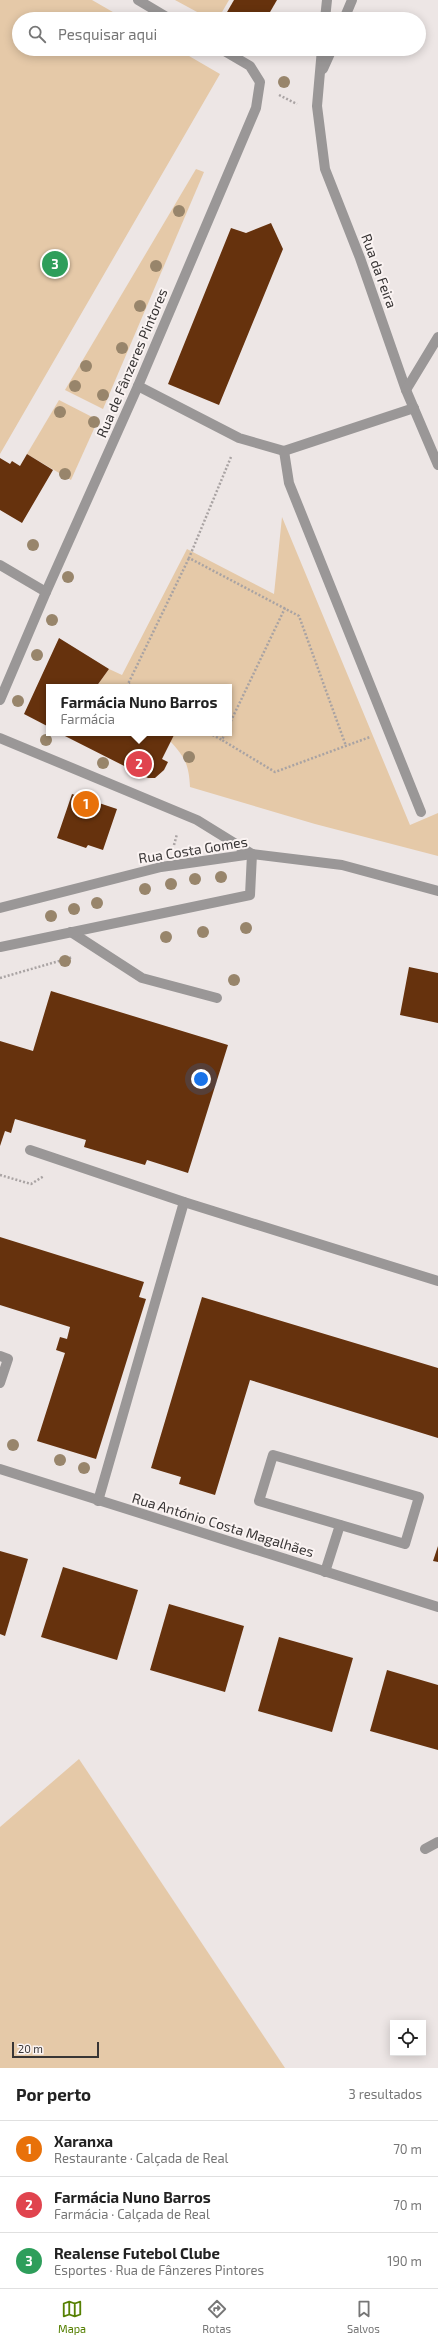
<!DOCTYPE html>
<html lang="pt">
<head>
<meta charset="utf-8">
<style>
  :root { --surface:#fff; --page:#f2f2f2; --text:#222; --muted:#767676; --line:#e0e0e0; --accent:#568003 }
  body { margin:0; font-family:"Exo 2",sans-serif; background:var(--page); color:var(--text) }
  .controls { position:absolute; right:12px; bottom:12px; display:grid; overflow:hidden; border-radius:0px; box-shadow:0 2px 10px #0003 }
  .controls button { width:36px; height:36px; display:grid; place-items:center; padding:0; border:0; border-bottom:1px solid var(--line); background:var(--surface); color:var(--text); font:20px sans-serif }
  .scale { position:absolute; left:12px; bottom:10px; width:87px; box-sizing:border-box; padding-left:4px; border:2px solid #383535; border-top:0; font-size:11px; line-height:14px; white-space:nowrap; color:#383535; -webkit-text-stroke:3px #faf3f2; paint-order:stroke }
  .you { position:absolute; left:201px; top:1079px; width:14px; height:14px; margin:-10px; border:3px solid #fff; border-radius:50%; background:#1a73e8; box-shadow:0 0 0 6px #1a73e833 }
  .badge { display:grid; place-items:center; width:26px; height:26px; border-radius:50%; background:var(--accent); color:#fff; font-size:13px; font-weight:700 }
  .pin { position:absolute; translate:-50% -50%; border:2px solid #fff; box-shadow:0 1px 4px #0006 }
  .popup { position:absolute; left:46px; top:684px; width:186px; height:52px; box-sizing:border-box; display:grid; place-content:center; border-radius:0px; background:var(--surface); filter:drop-shadow(0 1px 3px #0005); font-size:13px; white-space:nowrap; color:var(--muted) }
  .popup b { font-size:15px; color:var(--text) }
  .popup::after { content:''; position:absolute; left:50%; top:100%; margin-left:-8px; border:8px solid transparent; border-top-color:var(--surface) }
  .list { margin:0; padding:0; list-style:none }
  h2 { display:flex; justify-content:space-between; align-items:center; height:52px; margin:0; padding:0 16px; font-size:17px }
  h2 small { font-size:13px; font-weight:400; color:var(--muted) }
  .list li { display:grid; grid-template-columns:26px 1fr auto; gap:12px; align-items:center; box-sizing:border-box; height:56px; padding:0 16px; border-top:1px solid var(--line) }
  .list b { display:block; font-size:15px; white-space:nowrap }
  .list p { margin:0; font-size:13px; white-space:nowrap; color:var(--muted) }
  .list em { font-size:13px; font-style:normal; color:var(--muted) }
  .icon { flex:none; width:22px; height:22px; fill:none; stroke:currentColor; stroke-width:2; stroke-linecap:round; stroke-linejoin:round }
  .map { position:relative; flex:none; width:438px; height:2068px; overflow:hidden }
  .search { position:absolute; background:var(--surface); box-shadow:0 2px 10px #0003; left:12px; right:12px; top:12px; height:44px; display:flex; align-items:center; gap:10px; box-sizing:border-box; padding:0 14px; border-radius:22px; color:var(--muted); font-size:15px }
  .sheet { height:220px; background:var(--surface) }
  nav { display:flex; justify-content:space-around; align-items:center; box-sizing:border-box; height:56px; border-top:1px solid var(--line); background:var(--surface); font-size:11px; color:var(--muted) }
  nav a { display:grid; justify-items:center; gap:2px }
  nav .on { color:var(--accent) }
  .map>svg:first-child { display:block }
</style>
</head>
<body>
<div class="map">
<svg width="438" height="2068" viewBox="0 0 438 2068">
  <rect width="100%" height="100%" fill="#ede6e5"/>
  <g fill="#e5c9a8">
    <path d="M0 0H92L125 19H19V49H177L220 74 0 454Z"/>
    <path d="M175 0H229L218 19H210Z"/>
    <path d="M196 169 204 172 103 409 65 390Z"/>
    <path d="M59 400 98 420 71 480 27 454Z"/>
    <path d="M282 517 410 825 438 813V856L315 824 190 787C189 765 185 757 170 741L175 733H229V687H96L109 669 122 675 187 549 274 594Z"/>
    <path d="M79 1759 285 2068H0V1827Z"/>
  </g>
  <g fill="#66320d">
    <path d="M234 0H277L266 19H223Z"/>
    <path d="M271 223 283 249 219 405 168 384 231 228 246 233Z"/>
    <path d="M27 454 53 470 22 523 0 510V458L10 464 12 461 20 466Z"/>
    <path d="M59 638 109 669 96 687H49V727L24 714Z"/>
    <path d="M59 733H175L162 759 168 762 164 770 155 778H148Z"/>
    <path d="M72 794 117 809 103 850 88 845 86 848 57 838Z"/>
    <path d="M409 967 438 973V1023L400 1015Z"/>
    <path d="M51 991 228 1045 188 1173 147 1160 145 1165 84 1147 86 1140 15 1119 11 1133 5 1131 0 1146V1041L33 1051Z"/>
    <path d="M0 1237 144 1282 139 1297 146 1299 96 1459 37 1441 65 1353 56 1350 60 1337 67 1339 70 1327 0 1305Z"/>
    <path d="M202 1297 438 1368V1438L250 1380 215 1495 179 1484 181 1477 151 1468Z"/>
    <path d="M438 1546V1562L433 1561Z"/>
    <path d="M0 1551 28 1559 5 1636 0 1634Z"/>
    <path d="M63 1567 138 1590 117 1660 41 1637Z"/>
    <path d="M169 1604 244 1626 225 1692 150 1670Z"/>
    <path d="M279 1637 353 1658 332 1732 258 1711Z"/>
    <path d="M387 1670 438 1685V1750L370 1731Z"/>
  </g>
  <g fill="none" stroke-linecap="round" stroke-linejoin="round">
    <g stroke="#a9a3a3" stroke-width="2.5" stroke-dasharray="2 2" stroke-linecap="butt">
      <path d="M279 95 297 104"/>
      <path d="M231 457 189 558 299 616 346 746"/>
      <path d="M134 687 128 684 189 558"/>
      <path d="M229 725 285 608"/>
      <path d="M209 733 222 740"/>
      <path d="M225 733 222 740 275 772 370 737"/>
      <path d="M174 845 177 834"/>
      <path d="M0 978 73 957"/>
      <path d="M0 1175 31 1184 44 1176"/>
    </g>
    <g stroke="#9a9797" stroke-width="10">
      <path d="M71 932 142 978 217 998"/>
      <path d="M0 947 250 895 252 854"/>
      <path d="M0 1356 8 1359 0 1383"/>
      <path d="M273 1455 419 1497 405 1544 259 1501Z"/>
      <path d="M325 1572 340 1525"/>
    </g>
    <g stroke="#9a9797" stroke-width="10">
      <path d="M138 0 170 19"/>
      <path d="M325 19 327 0"/>
      <path d="M344 19 352 0"/>
      <path d="M322 49 317 106 325 169 360 258 406 390 438 465"/>
      <path d="M323 69 332 49"/>
      <path d="M138 386 239 438 284 451 414 408"/>
      <path d="M406 390 438 337"/>
      <path d="M284 451 289 483 421 812"/>
      <path d="M0 565 46 592"/>
      <path d="M0 700 46 592 138 386 256 108 260 82 250 66 221 49"/>
      <path d="M0 738 197 820 252 854"/>
      <path d="M30 1150 184 1202 438 1281"/>
      <path d="M0 1469 438 1607"/>
      <path d="M98 1501 184 1202"/>
      <path d="M425 1849 438 1842"/>
    </g>
    <path stroke="#9a9797" stroke-width="10" d="M0 908 161 867 252 854 342 865 438 891"/>
  </g>
  <g fill="#98856b">
    <circle cx="284" cy="82" r="6"/>
    <circle cx="179" cy="211" r="6"/>
    <circle cx="156" cy="266" r="6"/>
    <circle cx="140" cy="306" r="6"/>
    <circle cx="122" cy="348" r="6"/>
    <circle cx="86" cy="366" r="6"/>
    <circle cx="75" cy="386" r="6"/>
    <circle cx="103" cy="395" r="6"/>
    <circle cx="60" cy="412" r="6"/>
    <circle cx="94" cy="422" r="6"/>
    <circle cx="65" cy="474" r="6"/>
    <circle cx="33" cy="545" r="6"/>
    <circle cx="68" cy="577" r="6"/>
    <circle cx="52" cy="620" r="6"/>
    <circle cx="37" cy="655" r="6"/>
    <circle cx="18" cy="701" r="6"/>
    <circle cx="46" cy="740" r="6"/>
    <circle cx="189" cy="757" r="6"/>
    <circle cx="103" cy="763" r="6"/>
    <circle cx="221" cy="877" r="6"/>
    <circle cx="195" cy="879" r="6"/>
    <circle cx="171" cy="884" r="6"/>
    <circle cx="145" cy="889" r="6"/>
    <circle cx="97" cy="903" r="6"/>
    <circle cx="74" cy="909" r="6"/>
    <circle cx="51" cy="916" r="6"/>
    <circle cx="246" cy="928" r="6"/>
    <circle cx="203" cy="932" r="6"/>
    <circle cx="166" cy="937" r="6"/>
    <circle cx="65" cy="961" r="6"/>
    <circle cx="234" cy="980" r="6"/>
    <circle cx="13" cy="1445" r="6"/>
    <circle cx="60" cy="1460" r="6"/>
    <circle cx="84" cy="1468" r="6"/>
  </g>
  <g text-anchor="middle" stroke-width="4" stroke-linejoin="round" paint-order="stroke">
    <g font-size="14" fill="#383535" stroke="#faf3f2">
      <text transform="translate(379 271) rotate(70)" y="5">Rua da Feira</text>
      <text transform="translate(132 363) rotate(-67)" y="5">Rua de Fânzeres Pintores</text>
      <text transform="translate(193 850) rotate(-9)" y="5">Rua Costa Gomes</text>
      <text transform="translate(223 1525) rotate(17)" y="5">Rua António Costa Magalhães</text>
    </g>
  </g>
</svg>
<div class="controls">
<button><svg class="icon" aria-label="locate" viewBox="0 0 24 24"><circle cx="12" cy="12" r="6"/><path d="M12 2v4M12 18v4M2 12h4M18 12h4"/></svg></button>
</div>
<div class="scale">20 m</div>
<div class="you"></div>
<div class="pin badge" style="left:86px;top:804px;background:#e8710a">1</div>
<div class="pin badge" style="left:139px;top:764px;background:#e0444e">2</div>
<div class="popup"><b>Farmácia Nuno Barros</b>Farmácia</div>
<div class="pin badge" style="left:55px;top:264px;background:#2e9e5b">3</div>
<div class="search"><svg class="icon" aria-label="search" viewBox="0 0 24 24"><circle cx="10" cy="10" r="6"/><path d="M15 15l6 6"/></svg>Pesquisar aqui</div>
</div>
<section class="sheet">
<h2>Por perto<small>3 resultados</small></h2>
<ul class="list">
<li><span class="badge" style="background:#e8710a">1</span><div><b>Xaranxa</b><p>Restaurante · Calçada de Real</p></div><em>70 m</em></li>
<li><span class="badge" style="background:#e0444e">2</span><div><b>Farmácia Nuno Barros</b><p>Farmácia · Calçada de Real</p></div><em>70 m</em></li>
<li><span class="badge" style="background:#2e9e5b">3</span><div><b>Realense Futebol Clube</b><p>Esportes · Rua de Fânzeres Pintores</p></div><em>190 m</em></li>
</ul>
</section>
<nav>
<a class="on"><svg class="icon" aria-label="map" viewBox="0 0 24 24"><path d="M3 6l6-2 6 2 6-2v14l-6 2-6-2-6 2zM9 4v14M15 6v14"/></svg>Mapa</a>
<a><svg class="icon" aria-label="directions" viewBox="0 0 24 24"><path d="M12 3l9 9-9 9-9-9zM9 14v-3h6M13 9l2 2-2 2"/></svg>Rotas</a>
<a><svg class="icon" aria-label="saved" viewBox="0 0 24 24"><path d="M7 4h10v16l-5-4-5 4z"/></svg>Salvos</a>
</nav>
</body>
</html>
